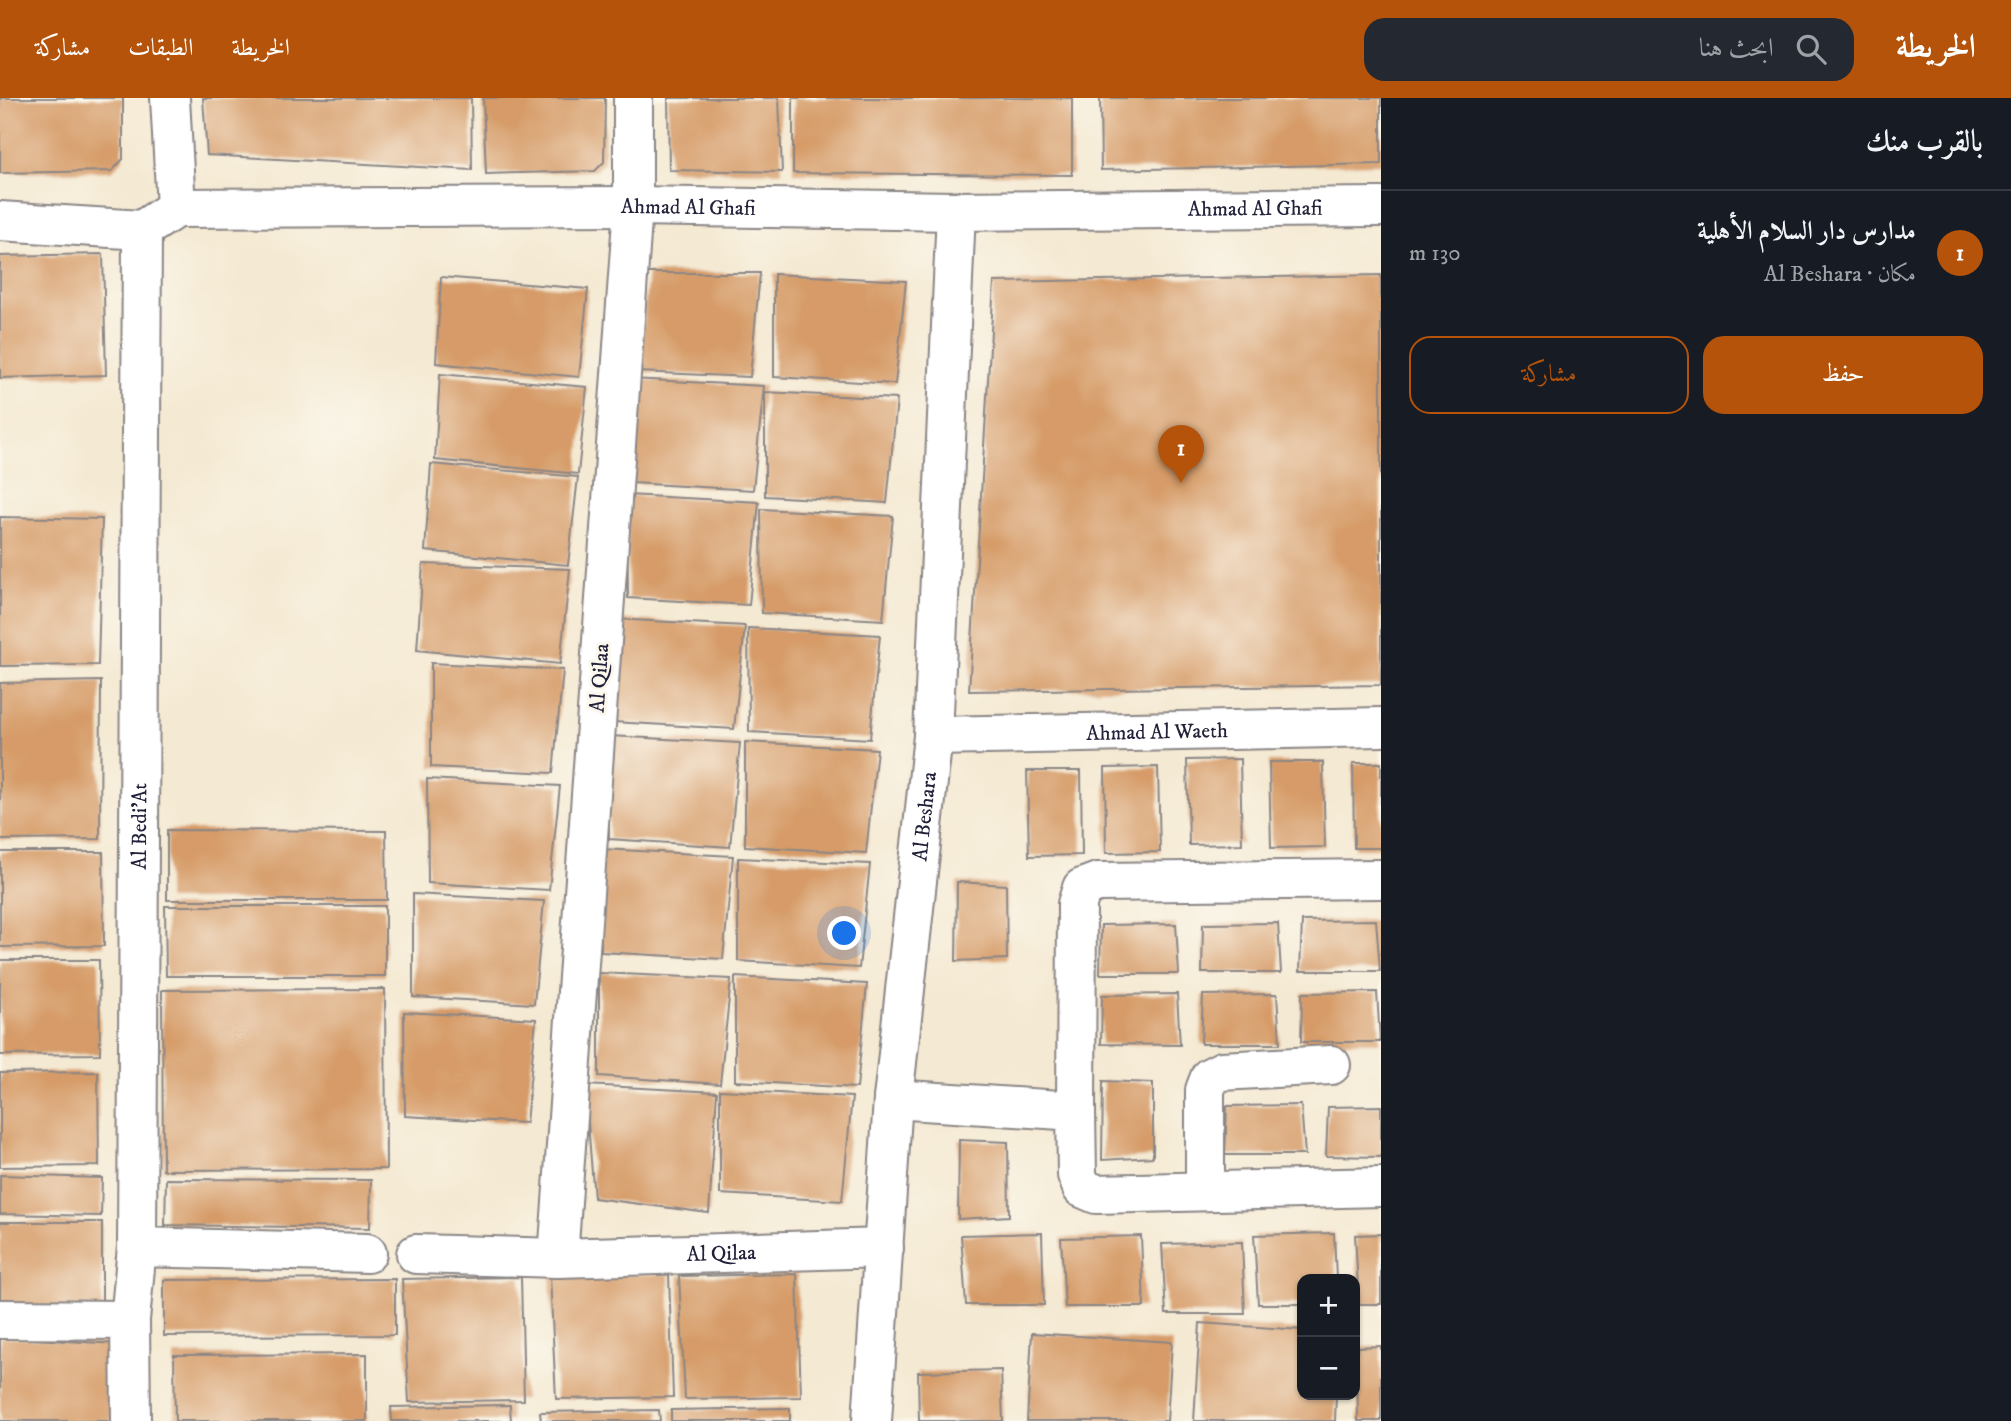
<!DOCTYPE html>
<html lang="ar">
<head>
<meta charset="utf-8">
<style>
  :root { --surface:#171b24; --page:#242831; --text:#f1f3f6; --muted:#9ea1a6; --line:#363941; --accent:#b45309 }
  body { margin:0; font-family:"IM FELL DW Pica",Amiri,serif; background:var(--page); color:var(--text); direction:rtl }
  .controls { position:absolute; right:21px; bottom:21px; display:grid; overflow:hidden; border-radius:14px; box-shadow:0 2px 5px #0004 }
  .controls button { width:63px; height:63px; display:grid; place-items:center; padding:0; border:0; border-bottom:2px solid var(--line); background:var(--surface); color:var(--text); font:35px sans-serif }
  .you { position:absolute; left:845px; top:836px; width:24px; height:24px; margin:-18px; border:5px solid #fff; border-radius:50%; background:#1a73e8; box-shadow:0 0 0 10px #1a73e833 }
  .badge { display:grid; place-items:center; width:46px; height:46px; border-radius:50%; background:var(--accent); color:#fff; font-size:23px; font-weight:700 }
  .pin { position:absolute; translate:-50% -58px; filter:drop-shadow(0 2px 4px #0008) }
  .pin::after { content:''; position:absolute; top:37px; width:24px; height:21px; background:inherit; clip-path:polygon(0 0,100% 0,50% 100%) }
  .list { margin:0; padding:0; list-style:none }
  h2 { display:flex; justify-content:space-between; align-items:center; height:91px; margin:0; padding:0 28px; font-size:30px }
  h2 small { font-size:23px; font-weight:400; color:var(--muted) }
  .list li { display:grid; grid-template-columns:46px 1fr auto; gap:21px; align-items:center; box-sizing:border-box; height:126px; padding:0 28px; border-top:2px solid var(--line) }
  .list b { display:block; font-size:26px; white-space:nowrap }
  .list p { margin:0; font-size:23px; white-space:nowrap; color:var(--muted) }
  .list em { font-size:23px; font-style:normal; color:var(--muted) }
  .actions { display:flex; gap:14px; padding:21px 28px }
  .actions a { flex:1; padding:16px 0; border:2px solid var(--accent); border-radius:21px; text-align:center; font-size:24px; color:var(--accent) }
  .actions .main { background:var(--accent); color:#fff }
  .icon { flex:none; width:38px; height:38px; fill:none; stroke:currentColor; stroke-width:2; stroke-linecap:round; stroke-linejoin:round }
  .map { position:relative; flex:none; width:1381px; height:1323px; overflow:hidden; direction:ltr }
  header { display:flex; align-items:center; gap:42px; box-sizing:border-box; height:98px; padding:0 35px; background:var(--accent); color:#fff }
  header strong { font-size:33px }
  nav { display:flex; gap:38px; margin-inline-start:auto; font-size:24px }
  .search { width:490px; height:63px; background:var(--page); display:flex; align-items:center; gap:18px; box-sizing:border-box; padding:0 24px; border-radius:21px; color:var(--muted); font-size:26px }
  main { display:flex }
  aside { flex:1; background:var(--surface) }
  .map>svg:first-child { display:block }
</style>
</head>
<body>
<header>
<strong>الخريطة</strong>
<div class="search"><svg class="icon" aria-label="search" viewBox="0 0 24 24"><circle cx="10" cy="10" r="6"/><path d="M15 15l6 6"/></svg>ابحث هنا</div>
<nav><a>الخريطة</a><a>الطبقات</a><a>مشاركة</a></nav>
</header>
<main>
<aside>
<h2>بالقرب منك<small></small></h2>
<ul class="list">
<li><span class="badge">1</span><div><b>مدارس دار السلام الأهلية</b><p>مكان · Al Beshara</p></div><em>130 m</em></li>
</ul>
<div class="actions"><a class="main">حفظ</a><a>مشاركة</a></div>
</aside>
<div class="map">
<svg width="1381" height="1323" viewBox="0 0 1381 1323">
  <rect width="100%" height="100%" fill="#fbf7ec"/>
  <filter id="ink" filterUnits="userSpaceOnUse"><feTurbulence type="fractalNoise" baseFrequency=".0143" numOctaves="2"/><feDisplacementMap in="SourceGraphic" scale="14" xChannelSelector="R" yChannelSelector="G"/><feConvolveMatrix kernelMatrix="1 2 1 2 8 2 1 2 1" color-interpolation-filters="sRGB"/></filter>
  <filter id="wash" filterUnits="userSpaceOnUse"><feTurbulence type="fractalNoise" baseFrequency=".00686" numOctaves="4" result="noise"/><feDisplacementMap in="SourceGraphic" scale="28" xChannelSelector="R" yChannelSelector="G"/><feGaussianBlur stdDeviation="1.57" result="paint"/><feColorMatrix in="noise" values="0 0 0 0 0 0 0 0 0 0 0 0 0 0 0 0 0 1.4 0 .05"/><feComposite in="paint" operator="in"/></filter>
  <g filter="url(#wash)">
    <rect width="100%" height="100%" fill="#f4e9d2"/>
    <g id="blocks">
      <g fill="#d69b68">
        <path d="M0 0H123V61L112 73 0 75Z"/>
        <path d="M203 0H471L472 72 207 57Z"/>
        <path d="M483 0H605L604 64 595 73 486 76Z"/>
        <path d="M668 0H779L782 74 669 72Z"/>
        <path d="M793 0H1072V77L793 75Z"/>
        <path d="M1100 0H1381V66L1101 72Z"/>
        <path d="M103 156 106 277 0 280V158Z"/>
        <path d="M648 175H760L750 279 638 274Z"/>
        <path d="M774 176 906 183 895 286 774 279Z"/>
        <path d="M1381 177V587L969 593 994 184Z"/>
        <path d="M441 179 588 191 579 279 436 265Z"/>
        <path d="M440 276 587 289 578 376 435 362Z"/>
        <path d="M631 281 764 288 753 392 632 385Z"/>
        <path d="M765 294 897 301 887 405 765 398Z"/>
        <path d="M431 366 578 379 568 467 425 453Z"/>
        <path d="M627 397 759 404 749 507 628 500Z"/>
        <path d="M761 411 893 418 883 522 762 515Z"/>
        <path d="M0 419 102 421 98 567 0 568Z"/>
        <path d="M423 466 570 471 560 566 417 552Z"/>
        <path d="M613 521 745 528 734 631 613 624Z"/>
        <path d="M748 530 880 537 870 641 749 634Z"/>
        <path d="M431 565 563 572 553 675 431 669Z"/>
        <path d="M101 583 100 741 0 742V585Z"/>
        <path d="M609 638 740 645 730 749 609 741Z"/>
        <path d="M745 644 877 651 866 755 745 748Z"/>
        <path d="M1240 661 1242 746 1189 747 1187 662Z"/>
        <path d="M1269 664H1323L1325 749 1271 750Z"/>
        <path d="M1353 665H1381V750H1354Z"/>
        <path d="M1158 669 1160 754 1106 755 1105 670Z"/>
        <path d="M1027 673H1081L1082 757 1029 758Z"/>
        <path d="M427 681 560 688 549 792 428 785Z"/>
        <path d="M167 732 386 733 387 802H167Z"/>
        <path d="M601 751 733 758 723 861 601 854Z"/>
        <path d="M0 754H103L104 848 0 849Z"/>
        <path d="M738 760 870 766 859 870 738 863Z"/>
        <path d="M957 784 1006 787 1007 861 956 863Z"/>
        <path d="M413 796 544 803 534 906 413 899Z"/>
        <path d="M165 808H385V878H166Z"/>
        <path d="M1376 822 1380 873H1300L1302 823Z"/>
        <path d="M1278 825 1281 875H1202L1203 826Z"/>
        <path d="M1176 826 1179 876H1100L1101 827Z"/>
        <path d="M0 862H99L100 956 0 957Z"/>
        <path d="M599 875 731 881 720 986 599 978Z"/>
        <path d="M735 879 867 886 857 990 735 983Z"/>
        <path d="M385 891 386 1071 163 1072 162 892Z"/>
        <path d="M1377 894 1380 944H1301L1302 895Z"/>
        <path d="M1177 896 1180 947 1101 946 1102 897Z"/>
        <path d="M1277 896 1280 946H1201L1203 897Z"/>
        <path d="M404 914 536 921 526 1025 405 1018Z"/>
        <path d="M98 974 99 1068 0 1069V975Z"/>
        <path d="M1103 983 1153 985V1059L1102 1062Z"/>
        <path d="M585 987 717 994 709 1115 594 1100Z"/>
        <path d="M720 992 852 999 842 1103 720 1096Z"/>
        <path d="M1301 1007 1305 1057H1225L1227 1008Z"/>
        <path d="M1381 1008V1059L1326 1058 1328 1009Z"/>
        <path d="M959 1042 1008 1044 1009 1118 958 1121Z"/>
        <path d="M0 1077 102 1080 101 1118 0 1116Z"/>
        <path d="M166 1081 371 1082 370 1130 165 1127Z"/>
        <rect x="0" y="1124" width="102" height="88"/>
        <path d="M1042 1135 1044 1207H966L961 1137Z"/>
        <path d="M1334 1135 1336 1181H1302V1206H1258L1254 1137Z"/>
        <path d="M1381 1136V1206H1359L1355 1137Z"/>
        <path d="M1141 1138 1144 1209H1065L1061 1140Z"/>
        <path d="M1242 1144 1245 1216H1166L1162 1146Z"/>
        <path d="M669 1176 673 1299 556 1301 550 1178Z"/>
        <path d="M797 1176 801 1299 685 1301 679 1178Z"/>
        <path d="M521 1179 524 1302 409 1304 402 1181Z"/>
        <path d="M395 1181V1237L164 1238V1182Z"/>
        <path d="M1200 1225 1302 1232V1297H1336L1335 1323H1194Z"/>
        <path d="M1032 1235 1172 1244 1167 1323H1027Z"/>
        <path d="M0 1239 117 1246 112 1323H0Z"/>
        <path d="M1381 1248V1323H1358L1357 1249Z"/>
        <path d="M367 1256V1323H175L174 1257Z"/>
        <path d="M1001 1272 1003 1323H919L918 1274Z"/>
        <path d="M510 1307 511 1323H392L391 1309Z"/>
        <path d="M790 1310V1323H671V1312Z"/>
        <path d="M659 1312 660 1323H541L540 1314Z"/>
      </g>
    </g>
  </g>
  <g filter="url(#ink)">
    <use href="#blocks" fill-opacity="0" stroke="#8b8686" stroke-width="2"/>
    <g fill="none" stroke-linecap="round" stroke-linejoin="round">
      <g stroke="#8b8686" stroke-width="42">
        <g id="minor">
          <path d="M170 0 176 110"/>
          <path id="s1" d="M633 0V108L558 1160 884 1150"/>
          <path id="s2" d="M0 123 142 132 176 110 633 108 956 113 1381 109"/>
          <path id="s3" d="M933 638 1381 629"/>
          <path d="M893 1001 1076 1013 1077 1077 1082 1090 1096 1096 1381 1089"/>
          <path d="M1076 1013 1077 806 1082 790 1098 784 1381 781"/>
          <path d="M1205 1093V992L1210 979 1222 973 1331 967"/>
          <path d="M137 1149 367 1155"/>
          <path d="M416 1156 558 1160"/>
          <path d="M0 1221 130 1222"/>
          <path id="s4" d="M131 1323 130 1222 137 1149 142 132"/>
          <path id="s5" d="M872 1323 893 1001 933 638 956 113"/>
        </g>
      </g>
      <use href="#minor" stroke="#fff" stroke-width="38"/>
    </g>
  </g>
  <g text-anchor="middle" stroke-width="6" stroke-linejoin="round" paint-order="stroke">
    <g font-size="21" fill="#22223b" stroke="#fbf7ec">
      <text dy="7" stroke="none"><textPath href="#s2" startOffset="695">Ahmad Al Ghafi</textPath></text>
      <text dy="7" stroke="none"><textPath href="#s2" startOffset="1262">Ahmad Al Ghafi</textPath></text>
      <text transform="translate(599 580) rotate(-86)" y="7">Al Qilaa</text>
      <text dy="7" stroke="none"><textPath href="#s3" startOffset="224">Ahmad Al Waeth</textPath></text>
      <text dy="7" stroke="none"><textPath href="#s5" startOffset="607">Al Beshara</textPath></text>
      <text dy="7" stroke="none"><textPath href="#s4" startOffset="595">Al Bedi'At</textPath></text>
      <text dy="7" stroke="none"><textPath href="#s1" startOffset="1326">Al Qilaa</textPath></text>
    </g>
  </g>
</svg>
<div class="controls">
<button>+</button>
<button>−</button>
</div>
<div class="you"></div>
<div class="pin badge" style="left:1181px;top:385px">1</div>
</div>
</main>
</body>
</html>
